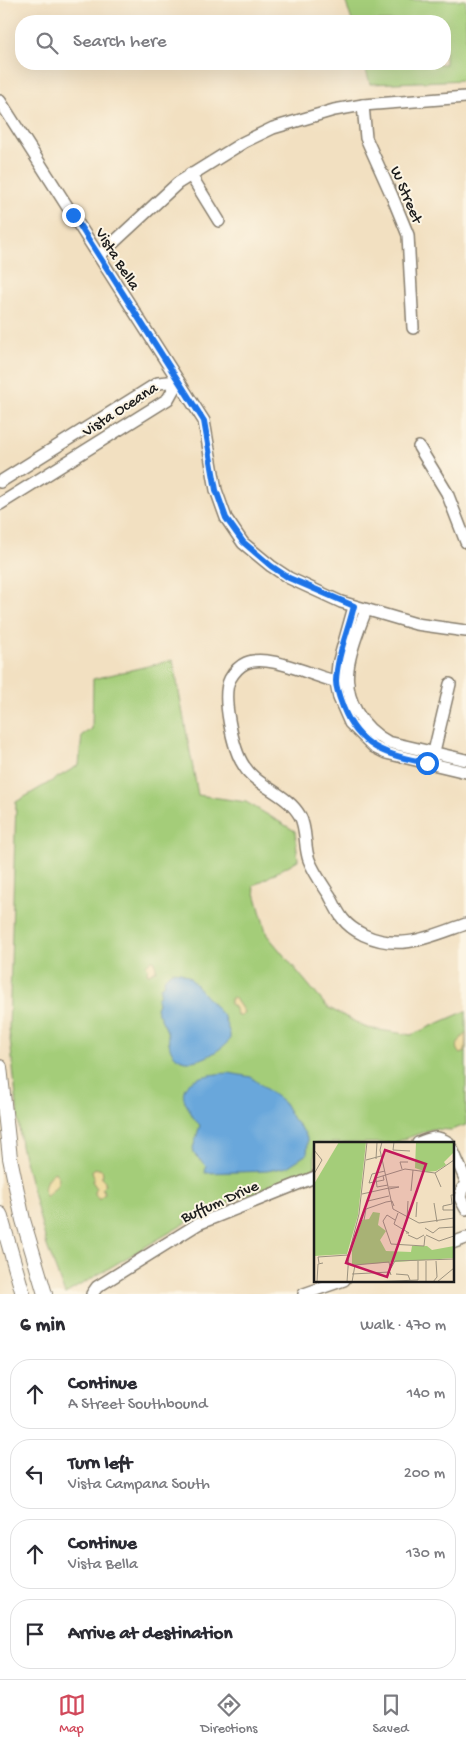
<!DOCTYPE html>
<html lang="en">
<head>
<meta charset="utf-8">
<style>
  :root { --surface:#fff; --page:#f2f2f3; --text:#2b2b33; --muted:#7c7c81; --line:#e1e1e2; --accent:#d1495b }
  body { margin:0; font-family:"Gochi Hand",sans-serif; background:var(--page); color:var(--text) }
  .stop { position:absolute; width:15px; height:15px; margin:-11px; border:4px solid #1a73e8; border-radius:50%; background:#fff }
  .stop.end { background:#1a73e8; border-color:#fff; box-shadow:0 1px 5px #0008 }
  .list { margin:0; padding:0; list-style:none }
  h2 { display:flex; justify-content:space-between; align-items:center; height:65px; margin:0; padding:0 20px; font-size:21px }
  h2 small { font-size:16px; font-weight:400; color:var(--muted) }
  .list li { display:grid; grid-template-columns:32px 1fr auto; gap:15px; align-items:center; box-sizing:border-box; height:70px; margin:0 10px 10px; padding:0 10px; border:1px solid var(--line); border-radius:20px }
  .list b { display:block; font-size:19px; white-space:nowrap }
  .list p { margin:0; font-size:16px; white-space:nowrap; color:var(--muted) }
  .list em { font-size:16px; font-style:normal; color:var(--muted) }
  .icon { flex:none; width:28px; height:28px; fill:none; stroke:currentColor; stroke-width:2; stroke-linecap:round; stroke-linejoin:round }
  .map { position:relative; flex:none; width:466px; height:1294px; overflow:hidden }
  .search { position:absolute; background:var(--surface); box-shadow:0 5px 20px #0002; left:15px; right:15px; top:15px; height:55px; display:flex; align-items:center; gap:12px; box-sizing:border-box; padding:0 18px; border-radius:20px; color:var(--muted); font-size:19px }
  .sheet { height:385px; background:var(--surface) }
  nav { display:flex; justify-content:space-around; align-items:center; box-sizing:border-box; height:70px; border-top:1px solid var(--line); background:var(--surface); font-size:14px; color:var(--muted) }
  nav a { display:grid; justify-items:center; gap:2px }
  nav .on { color:var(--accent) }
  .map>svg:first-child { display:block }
</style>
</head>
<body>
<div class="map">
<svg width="466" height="1294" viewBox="0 0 466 1294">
  <rect width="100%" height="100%" fill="#fcf5e5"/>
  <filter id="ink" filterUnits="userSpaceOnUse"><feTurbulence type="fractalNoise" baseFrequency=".02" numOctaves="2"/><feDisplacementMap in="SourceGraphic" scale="10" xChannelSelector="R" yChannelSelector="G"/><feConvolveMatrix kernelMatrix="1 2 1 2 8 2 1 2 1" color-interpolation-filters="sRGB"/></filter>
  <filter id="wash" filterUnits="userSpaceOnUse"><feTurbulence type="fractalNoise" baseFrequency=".0096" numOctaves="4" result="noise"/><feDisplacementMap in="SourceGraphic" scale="20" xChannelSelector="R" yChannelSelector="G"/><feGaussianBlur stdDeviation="1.12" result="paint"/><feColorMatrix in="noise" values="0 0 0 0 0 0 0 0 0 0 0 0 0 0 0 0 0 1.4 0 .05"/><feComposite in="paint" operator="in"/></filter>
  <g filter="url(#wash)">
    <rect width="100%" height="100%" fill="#f2e0c1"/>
    <g fill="#a4cd79" stroke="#60744a">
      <path d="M345 0H466V80L370 84 364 64H445V21H352Z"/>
      <path d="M173 660 198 795 246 802 295 831 298 860 253 886 267 935 327 1007 367 1028 411 1035 466 1011V1125L451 1130 432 1129 393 1143H315V1171L208 1210 65 1294 47 1246 21 1146 9 1029 16 802 79 765 82 735 92 729 93 679Z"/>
    </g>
    <g fill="#eeda9e" stroke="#857b5d">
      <path d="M152 960 155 961 156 970 149 974 147 973 148 968 146 965Z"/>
      <path d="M234 997 244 1012 240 1017 237 1015 234 1007 230 1004V999Z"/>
      <path d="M466 1033 465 1052 461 1054C453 1046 460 1040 466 1033Z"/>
      <path d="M95 1168 102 1170 103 1174 101 1177 105 1181V1185L102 1188 105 1193 100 1198H98L95 1194 96 1187 92 1181 94 1177 92 1172Z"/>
      <path d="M55 1172 59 1178 57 1185 46 1197C42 1189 46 1176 55 1172Z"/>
    </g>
    <g fill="#69a7db" stroke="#42627c">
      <path d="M172 971 181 972 189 977 224 1017 230 1034V1040C218 1053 186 1073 172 1052 168 1045 169 1036 166 1029 163 1022 159 1016 156 1008L158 1004 157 999 160 994V987L163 985C166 976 163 978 172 971Z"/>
      <path d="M229 1073 251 1077 284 1103 293 1119 304 1132 308 1140 307 1154 287 1167 267 1171 205 1173 206 1166 194 1154 193 1148 200 1125C194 1120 192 1115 189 1109 169 1079 208 1074 229 1073Z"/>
    </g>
  </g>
  <g filter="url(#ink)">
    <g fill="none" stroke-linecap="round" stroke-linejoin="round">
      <g stroke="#877e6e" stroke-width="14">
        <g id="minor">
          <path d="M0 101 204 421 216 490 226 518 243 543 271 566 289 578 341 602 416 624 466 631"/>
          <path d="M363 105 366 138 392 196 408 235 413 328"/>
          <path d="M190 174 219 221"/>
          <path d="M99 256 178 183 244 142 273 128 334 110 363 105 466 97"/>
          <path d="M419 447 447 493 466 542"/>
          <path d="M0 482 158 383 178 381"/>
          <path d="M0 504 168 399 178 381"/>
          <path d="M354 607 338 664 336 683 339 698 350 723 374 747 386 753 466 772"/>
          <path d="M366 610C359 629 350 649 348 669 344 700 362 728 388 742L466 760"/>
          <path d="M348 684C320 681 271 652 246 663 239 666 234 672 230 679 221 696 233 750 244 766 257 787 287 793 300 816 307 829 304 847 309 860 314 873 323 885 330 896 334 904 338 913 343 919 349 927 356 931 364 935 401 952 431 936 466 924"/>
          <path d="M432 760 450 684"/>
          <path d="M418 1143C432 1138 436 1134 449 1143"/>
          <path d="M452 1149 466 1181"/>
          <path d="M466 1186 462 1189 460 1198 466 1209"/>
          <path d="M452 1243 466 1238"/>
          <path d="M92 1294 97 1287 198 1224 315 1177"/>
          <path d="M304 1294 344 1280"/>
        </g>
      </g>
      <g stroke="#877e6e" stroke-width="16">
        <g id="major">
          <path d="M0 1067 10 1158 23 1220 45 1294"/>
          <path d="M0 1214 23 1294"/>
        </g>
      </g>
      <use href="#minor" stroke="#fff" stroke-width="11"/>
      <use href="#major" stroke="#fff" stroke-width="14"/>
    </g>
  </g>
  <g fill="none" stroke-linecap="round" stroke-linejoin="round" filter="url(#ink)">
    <path stroke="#1a73e8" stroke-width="6" d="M73 215 204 421 216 490 226 518 243 542 271 566 289 578 354 606C348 631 337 656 336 681 336 689 340 699 343 707 359 748 387 755 427 763"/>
  </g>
  <g text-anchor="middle" stroke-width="4" stroke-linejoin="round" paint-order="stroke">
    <g font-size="16" fill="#1c1c1c" stroke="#fcf5e5">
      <text transform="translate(408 194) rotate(67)" y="6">W Street</text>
      <text transform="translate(119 258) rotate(58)" y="6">Vista Bella</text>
      <text transform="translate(119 408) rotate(-33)" y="6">Vista Oceana</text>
      <text transform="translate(219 1200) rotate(-24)" y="6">Buffum Drive</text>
    </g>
  </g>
  <g transform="translate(314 1142)">
    <rect width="140" height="140" fill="#f2e0c1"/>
    <path d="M25 0H52L44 73 33 112 0 114V42ZM102 0H140V10L130 20 132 23 122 29 113 30 101 26ZM59 70 66 71 64 83 72 89 66 98 72 109 97 110 98 104H113L118 108 140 104V116L38 123V108L48 78 55 77Z" fill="#a4cd79"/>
    <path fill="none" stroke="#9c927f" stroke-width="1" d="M68 0 66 8 79 67 105 81 140 76M80 0 79 8 96 9M0 8 8 18 0 32M62 17 63 0M52 18 67 14M88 27 86 20H94M121 31 127 45M69 34 70 38 55 41 58 32 71 29M74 43 63 45 62 36 91 27 121 31 140 18M75 47 85 45H75M97 49 99 28M48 52 75 46M140 53H137L138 62 129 64V68H140M54 59 75 54M120 61 123 80M84 71 80 82 95 91H92M102 75 103 60M93 77 94 59M50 78 52 67 72 60 78 59 80 64M81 78 73 73 69 79 77 102 110 104 111 94M111 86 119 91 125 86 140 85M94 93 103 97 110 93M112 93 125 99 140 94M112 119V140M5 121 4 115 34 113M77 126 81 119 140 117M38 132 76 130 77 133M82 132 94 133 96 138M3 140 4 122 9 121M33 140 35 111 45 72 53 0M38 140 41 123 75 120 76 125M57 140 104 138V119M119 140 123 135 122 119M123 140 140 126"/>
    <path fill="#c2185b" fill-opacity="0.15" stroke="#c2185b" stroke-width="2.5" d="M71 8 112 22 73 135 32 121Z"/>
    <rect width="140" height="140" fill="none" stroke="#1c1c1c" stroke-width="2.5"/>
  </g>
</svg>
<div class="stop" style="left:427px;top:763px"></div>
<div class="stop end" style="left:73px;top:215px"></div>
<div class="search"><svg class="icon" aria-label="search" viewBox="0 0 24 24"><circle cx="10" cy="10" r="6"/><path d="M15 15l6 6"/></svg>Search here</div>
</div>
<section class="sheet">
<h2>6 min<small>Walk · 470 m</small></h2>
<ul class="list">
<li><svg class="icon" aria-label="ahead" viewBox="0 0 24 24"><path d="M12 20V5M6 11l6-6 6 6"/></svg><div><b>Continue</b><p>A Street Southbound</p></div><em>140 m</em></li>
<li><svg class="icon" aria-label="left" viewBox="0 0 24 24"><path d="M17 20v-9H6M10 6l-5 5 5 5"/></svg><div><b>Turn left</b><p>Vista Campana South</p></div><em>200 m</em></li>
<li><svg class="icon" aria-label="ahead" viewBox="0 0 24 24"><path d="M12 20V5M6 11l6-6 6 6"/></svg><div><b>Continue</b><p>Vista Bella</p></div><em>130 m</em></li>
<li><svg class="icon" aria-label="arrive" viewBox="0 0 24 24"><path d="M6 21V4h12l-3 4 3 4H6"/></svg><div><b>Arrive at destination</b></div></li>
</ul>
</section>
<nav>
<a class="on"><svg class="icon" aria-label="map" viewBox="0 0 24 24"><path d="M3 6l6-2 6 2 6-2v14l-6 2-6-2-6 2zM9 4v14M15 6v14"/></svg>Map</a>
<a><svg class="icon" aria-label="directions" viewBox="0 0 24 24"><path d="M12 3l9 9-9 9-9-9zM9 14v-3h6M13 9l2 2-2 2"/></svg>Directions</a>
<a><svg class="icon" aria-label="saved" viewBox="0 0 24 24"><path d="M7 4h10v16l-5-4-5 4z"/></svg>Saved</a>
</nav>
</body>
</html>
